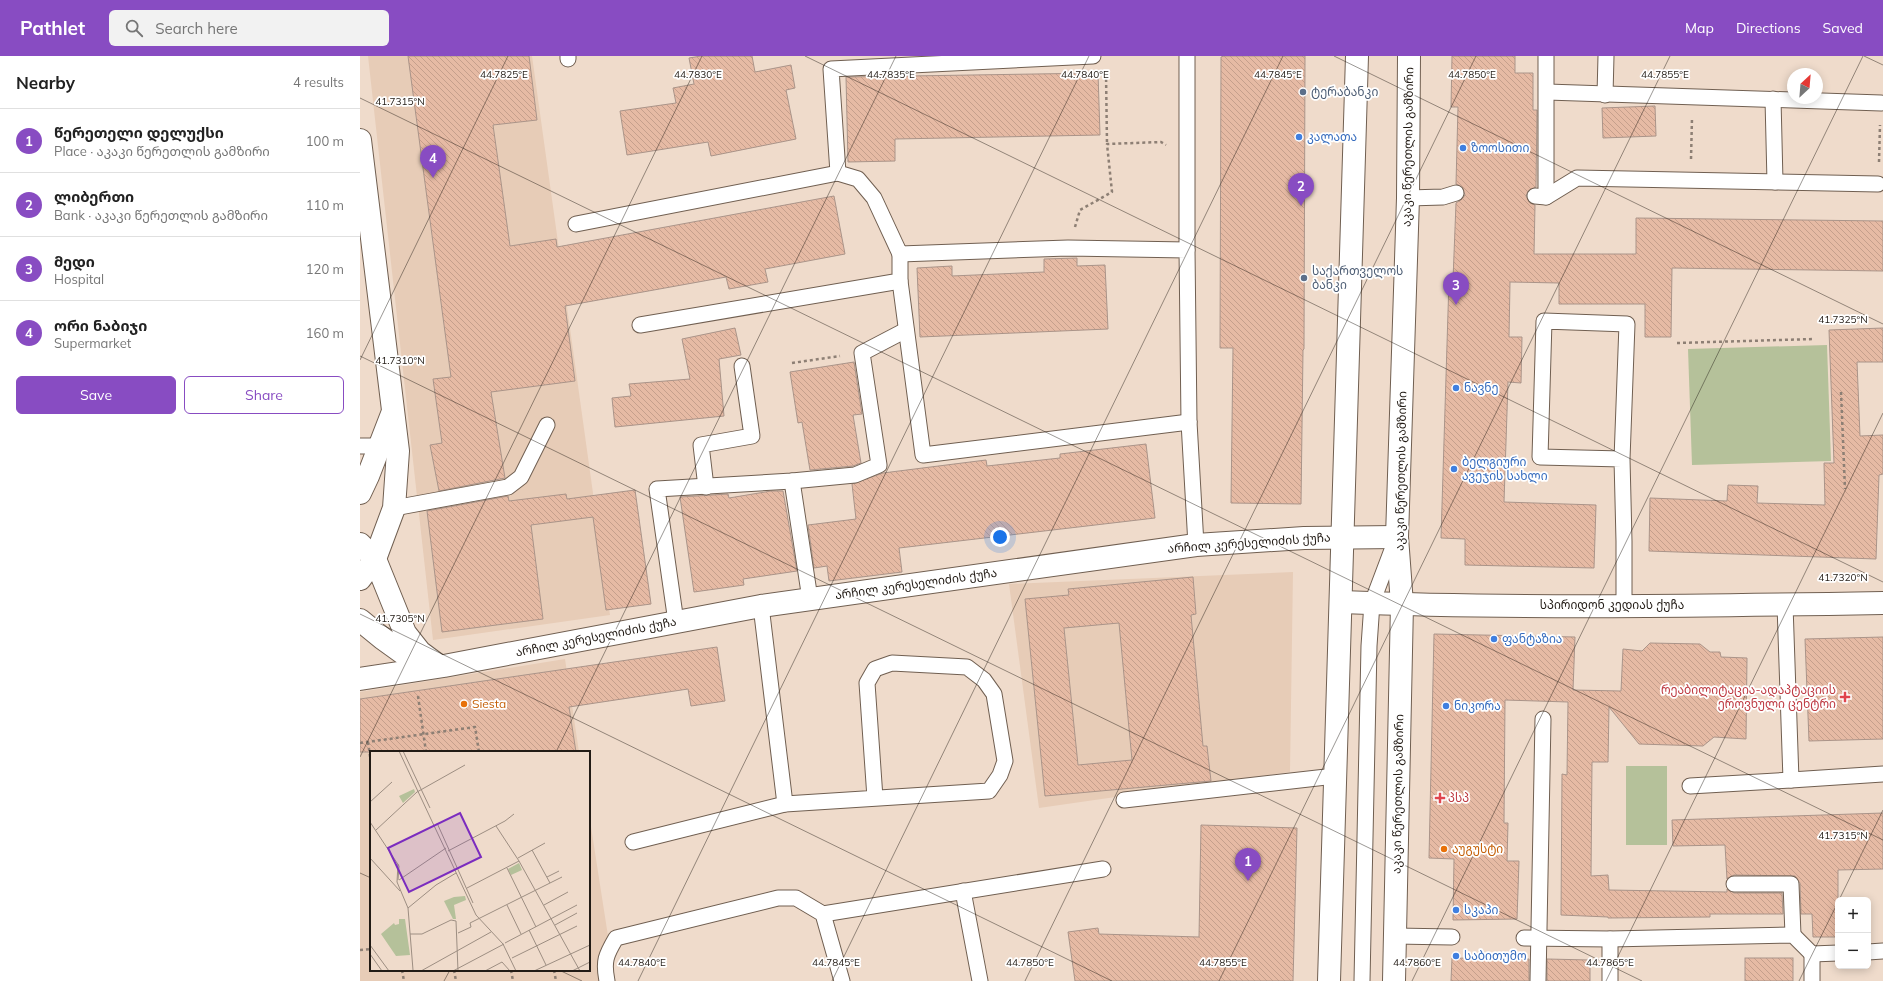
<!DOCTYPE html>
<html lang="en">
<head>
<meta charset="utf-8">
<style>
  :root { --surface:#fff; --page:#f2f2f2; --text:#222; --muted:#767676; --line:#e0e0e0; --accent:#884cc2 }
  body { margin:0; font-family:Mulish,"Noto Sans Georgian",sans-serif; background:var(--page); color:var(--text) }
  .controls { position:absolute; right:12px; bottom:12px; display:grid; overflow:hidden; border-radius:6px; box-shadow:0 2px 10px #0003 }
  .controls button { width:36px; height:36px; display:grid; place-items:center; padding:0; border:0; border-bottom:1px solid var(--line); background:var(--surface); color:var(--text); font:20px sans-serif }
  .compass { position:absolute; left:1427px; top:12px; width:36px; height:36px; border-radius:50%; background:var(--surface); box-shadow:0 2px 10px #0003; rotate:26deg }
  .you { position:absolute; left:640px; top:481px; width:14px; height:14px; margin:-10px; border:3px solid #fff; border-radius:50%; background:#1a73e8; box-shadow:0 0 0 6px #1a73e833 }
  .badge { display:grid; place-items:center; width:26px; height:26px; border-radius:50%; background:var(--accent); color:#fff; font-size:13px; font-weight:700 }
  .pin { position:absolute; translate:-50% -33px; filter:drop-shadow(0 1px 2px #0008) }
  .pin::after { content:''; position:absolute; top:21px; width:14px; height:12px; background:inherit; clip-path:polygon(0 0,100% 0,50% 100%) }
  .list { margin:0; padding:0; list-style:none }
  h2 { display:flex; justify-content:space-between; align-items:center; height:52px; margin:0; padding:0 16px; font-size:17px }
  h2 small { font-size:13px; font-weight:400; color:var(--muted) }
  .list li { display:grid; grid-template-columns:26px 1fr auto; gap:12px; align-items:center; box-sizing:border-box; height:64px; padding:0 16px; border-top:1px solid var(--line) }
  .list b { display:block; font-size:15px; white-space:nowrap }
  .list p { margin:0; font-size:13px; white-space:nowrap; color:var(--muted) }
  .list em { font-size:13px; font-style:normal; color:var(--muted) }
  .actions { display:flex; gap:8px; padding:12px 16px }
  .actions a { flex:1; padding:9px 0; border:1px solid var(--accent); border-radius:6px; text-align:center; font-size:14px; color:var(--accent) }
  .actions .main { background:var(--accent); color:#fff }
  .icon { flex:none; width:22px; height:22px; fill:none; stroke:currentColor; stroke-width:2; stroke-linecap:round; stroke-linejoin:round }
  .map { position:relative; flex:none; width:1523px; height:925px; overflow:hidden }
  header { display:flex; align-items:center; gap:24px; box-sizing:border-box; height:56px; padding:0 20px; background:var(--accent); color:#fff }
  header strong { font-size:19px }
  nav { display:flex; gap:22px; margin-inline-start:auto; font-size:14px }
  .search { width:280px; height:36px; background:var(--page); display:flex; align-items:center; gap:10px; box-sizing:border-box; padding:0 14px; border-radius:6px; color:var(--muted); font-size:15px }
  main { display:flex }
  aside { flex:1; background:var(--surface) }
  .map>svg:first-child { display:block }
</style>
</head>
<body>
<header>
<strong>Pathlet</strong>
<div class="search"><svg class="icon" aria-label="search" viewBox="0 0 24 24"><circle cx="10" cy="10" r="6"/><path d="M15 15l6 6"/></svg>Search here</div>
<nav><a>Map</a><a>Directions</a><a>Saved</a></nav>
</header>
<main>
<aside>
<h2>Nearby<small>4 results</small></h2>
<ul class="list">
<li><span class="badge">1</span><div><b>წერეთელი დელუქსი</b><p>Place · აკაკი წერეთლის გამზირი</p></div><em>100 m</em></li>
<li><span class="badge">2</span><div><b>ლიბერთი</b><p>Bank · აკაკი წერეთლის გამზირი</p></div><em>110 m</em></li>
<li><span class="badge">3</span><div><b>მედი</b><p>Hospital</p></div><em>120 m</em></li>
<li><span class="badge">4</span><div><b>ორი ნაბიჯი</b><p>Supermarket</p></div><em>160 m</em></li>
</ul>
<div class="actions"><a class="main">Save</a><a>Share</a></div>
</aside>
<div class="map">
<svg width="1523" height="925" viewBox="0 0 1523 925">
  <defs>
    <pattern id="building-back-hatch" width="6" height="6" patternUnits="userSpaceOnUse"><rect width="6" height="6" fill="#e6baa4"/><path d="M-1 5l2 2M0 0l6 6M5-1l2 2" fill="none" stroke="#c59f8c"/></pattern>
  </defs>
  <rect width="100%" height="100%" fill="#efdbcb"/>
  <g fill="#e7ccb7">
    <path d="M8 0H172L250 559 73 584Z"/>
    <path d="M933 516 930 716 679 752 649 528Z"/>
    <path d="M205 603 219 696H11V914H229V758L255 925H0V636Z"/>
  </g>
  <g fill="#b5c19a">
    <path d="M1467 289 1471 405 1332 409 1328 293Z"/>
    <rect x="1266" y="710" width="41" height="79"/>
  </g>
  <g fill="url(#building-back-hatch)" stroke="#aa9489" fill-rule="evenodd">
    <path d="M48 0H169L177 64 133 69 150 190 196 183 197 191 474 140 485 198 405 213 408 226 369 233 366 221 205 250 215 325 131 336 145 422 79 435 70 389 82 387 73 323 91 321Z"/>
    <path d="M341 0H392L395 16 431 9 435 32 426 34 436 83 351 100 348 86 267 99 260 55 316 47 313 32 334 28 329 2Z"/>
    <path d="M864 0H945L944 293 943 294 941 448 871 447 873 292H860L861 1Z"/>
    <path d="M1092 0H1155V17H1173V54H1177L1176 131 1168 135 1166 140 1170 147 1175 149 1174 198H1276V162L1523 165V215L1312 212 1311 281H1285V248H1199V227L1150 226 1149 281H1162L1161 327 1148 326 1144 446 1236 449 1234 512 1105 509V483L1081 482 1089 224H1093L1096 147 1102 143 1105 139 1102 131 1096 128 1098 51H1091Z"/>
    <path d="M738 17 740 79 535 83V105L488 106 486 21Z"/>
    <path d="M1295 50 1296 80 1243 82 1242 52Z"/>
    <path d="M717 202V210L745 209 748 273 560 281 557 212 592 210V220L684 216V203Z"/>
    <path d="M375 272 381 299 359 303 364 360 255 371 252 342 271 340 269 328 330 323 322 283Z"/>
    <path d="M1523 272V306H1497L1500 380 1523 379V418L1519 419 1516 503 1289 495 1290 442 1367 445 1368 429 1398 430 1397 447 1465 449 1464 407H1474L1469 274Z"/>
    <path d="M494 306 502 358 493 359 501 407 493 410 450 414 442 366 438 367 430 316Z"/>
    <path d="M786 388 795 462 539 492 542 516 469 525 467 510 454 512 448 469 496 463 492 428 523 417 626 404 627 410 700 402V398Z"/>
    <path d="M275 434 291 548 246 554 233 461 171 469 183 563 82 576 67 455 148 440 149 445 206 438 207 443Z"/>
    <path d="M411 435H423L437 515 383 523 384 529 334 536 320 441 368 438 369 442Z"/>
    <path d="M833 521 836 558 831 559 843 690H847L851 725 685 740 665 543 709 539 708 533ZM759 567 772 704 718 709 704 572Z"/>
    <path d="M1074 578 1215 581 1213 634 1261 635 1263 593 1282 595 1290 587 1340 588 1350 596H1360L1361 601 1387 602 1386 683 1354 681 1343 690 1279 688 1249 651 1248 706H1232L1231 820 1248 819 1249 834 1367 836V833L1374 837H1422L1423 858H1350V861L1248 862V861L1201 859 1202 718 1207 719 1208 646 1145 644 1144 767H1148L1147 805H1159L1157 863 1093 864 1094 803 1069 802Z"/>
    <path d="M1523 581V683L1449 685 1445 583Z"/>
    <path d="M357 591 365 645 331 650 328 633 209 651 216 696H0V643Z"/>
    <path d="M1523 757V813L1478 814V881H1453L1452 858H1441L1440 827 1435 820 1374 819 1367 823 1365 789 1313 790 1312 764Z"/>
    <path d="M841 769 937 772 933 925H715L708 876 738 872 739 878 839 881Z"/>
    <path d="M1092 902 1169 903V925H1091Z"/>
    <rect x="1385" y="902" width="48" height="23"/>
    <path d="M1187 903 1230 904V925H1187Z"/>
  </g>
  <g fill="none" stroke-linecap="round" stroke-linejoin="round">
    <g stroke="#705f51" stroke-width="17">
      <g id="lane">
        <path d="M208 0V3"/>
        <path d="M733 0 471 13 478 117 498 123 514 142 540 198 708 192 827 194 829 366 836 489"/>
        <path d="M827 0V194"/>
        <path d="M1187 36 1521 47"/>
        <path d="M1245 39 1246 0"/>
        <path d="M1413 43 1415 126"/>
        <path d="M1175 140 1186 141 1217 122 1518 128"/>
        <path d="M1186 141V0"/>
        <path d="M1048 142 1083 141 1096 137"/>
        <path d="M216 168 478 117"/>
        <path d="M540 225 563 399 829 366"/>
        <path d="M280 269 540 225V198"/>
        <path d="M0 390H20"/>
        <path d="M1262 403 1180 401 1184 265 1267 268 1262 403 1264 485V550"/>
        <path d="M432 425 450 543"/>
        <path d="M346 431 341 389 392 380 382 310"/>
        <path d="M34 452 148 431 161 421 187 369"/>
        <path d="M1425 549 1431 724 1523 718"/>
        <path d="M401 550 425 748"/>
        <path d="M316 566 297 433 432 425 495 419 519 409 502 297 546 274"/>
        <path d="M1330 730 1431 724"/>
        <path d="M764 744 975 720"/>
        <path d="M273 786 425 748 629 735 640 719 645 705 634 638 624 624 607 611 532 607 515 613 507 627 515 742"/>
        <path d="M1374 828H1431L1433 879"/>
        <path d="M603 835 620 925"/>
        <path d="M463 858 743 813"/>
        <path d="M1035 880 1092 881"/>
        <path d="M1164 882 1250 883 1433 879 1452 898 1478 897"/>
        <path d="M1508 896 1523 895"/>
        <path d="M247 925C243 905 246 899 256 882L418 842H436L463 858 482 925"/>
        <path d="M1002 925 1009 590 1012 547 1035 486"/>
        <path d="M1178 925 1183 663"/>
        <path d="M1250 925V883"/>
        <path d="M1452 925V898"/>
      </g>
    </g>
    <g stroke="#705f51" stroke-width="24">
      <g id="street">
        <path d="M0 488 15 503 45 577 60 596 79 610"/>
        <path d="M981 546C1161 553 1343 550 1523 547"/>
        <path d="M0 564 22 582 47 600 68 607"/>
        <path d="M0 623 84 610 401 550 836 489 944 482 1037 481"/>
      </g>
    </g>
    <g stroke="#705f51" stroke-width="24">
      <g id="secondary">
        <path d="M0 84 38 395 34 452 15 503 0 523"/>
        <path d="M0 437 8 420 32 358"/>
        <path d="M969 925 997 0"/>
        <path d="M1034 925 1042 548 1037 481 1048 142 1049 0"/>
      </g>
    </g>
    <g stroke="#8d7f74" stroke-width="2.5" stroke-dasharray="3 3" stroke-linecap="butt">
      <path d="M746 17 747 88"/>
      <path d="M1331 103 1332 62"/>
      <path d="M1519 106 1520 69"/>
      <path d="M715 171 720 154 752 136 747 88 801 86 806 89"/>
      <path d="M1317 287 1454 283"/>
      <path d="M432 307 480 300"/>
      <path d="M1481 336 1485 433"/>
      <path d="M58 640 66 696"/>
      <path d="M8 686 11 707"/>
      <path d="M0 687 115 671 119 696"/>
      <path d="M0 894 11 893"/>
      <path d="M42 914 44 925"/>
      <path d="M94 914 96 925"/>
      <path d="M151 914 153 925"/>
      <path d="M194 914 196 925"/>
    </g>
    <use href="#lane" stroke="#fff" stroke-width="15"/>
    <use href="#street" stroke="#fff" stroke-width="22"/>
    <use href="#secondary" stroke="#fff" stroke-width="22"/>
  </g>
  <path fill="none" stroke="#221b15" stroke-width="1" stroke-opacity="0.45" d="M445 0 1523 526M974 0 1523 268M1504 0 1523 9M0 42 1523 784M0 300 1282 925M0 304 148 0M0 558 752 925M196 696 536 0M0 701 342 0M0 817 11 822M1479 844 1523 754M199 914 222 925M84 925 90 914M278 925 729 0M472 925 923 0M665 925 1116 0M859 925 1310 0M1052 925 1503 0M1246 925 1523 357M1439 925 1478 846"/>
  <g fill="#5c6f8a" stroke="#fff" stroke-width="1.5">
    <circle cx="943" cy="36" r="4"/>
    <circle cx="944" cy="222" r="4"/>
  </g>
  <g fill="#3f7fe0" stroke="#fff" stroke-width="1.5">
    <circle cx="939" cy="81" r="4"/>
    <circle cx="1103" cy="92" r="4"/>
    <circle cx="1096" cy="332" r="4"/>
    <circle cx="1094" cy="413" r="4"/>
    <circle cx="1134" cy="583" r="4"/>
    <circle cx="1086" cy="650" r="4"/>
    <circle cx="1096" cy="854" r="4"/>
    <circle cx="1096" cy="900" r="4"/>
  </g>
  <g fill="#e0444e" stroke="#fff" stroke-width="1.5">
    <path d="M1483 635h4v4h4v4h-4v4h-4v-4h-4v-4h4z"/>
    <path d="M1078 736h4v4h4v4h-4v4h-4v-4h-4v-4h4z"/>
  </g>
  <g fill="#e8710a" stroke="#fff" stroke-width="1.5">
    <circle cx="104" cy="648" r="4"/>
    <circle cx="1084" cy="793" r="4"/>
  </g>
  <g text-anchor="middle" stroke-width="3.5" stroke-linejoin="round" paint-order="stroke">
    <g font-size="12" fill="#4e5e75" stroke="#fff" text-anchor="start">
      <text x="951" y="40">ტერაბანკი</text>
      <text x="952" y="219">საქართველოს<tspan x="952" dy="14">ბანკი</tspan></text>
    </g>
    <g font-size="12" fill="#366cbe" stroke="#fff" text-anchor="start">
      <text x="947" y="85">კალათა</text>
      <text x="1111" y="96">ზოოსითი</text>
      <text x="1104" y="336">ნავნე</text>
      <text x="1102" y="410">ბელგიური<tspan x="1102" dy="14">ავეჯის სახლი</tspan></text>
      <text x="1142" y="587">ფანტაზია</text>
      <text x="1094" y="654">ნიკორა</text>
      <text x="1104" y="858">სკაპი</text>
      <text x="1104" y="904">საბითუმო</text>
    </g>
    <g font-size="12" fill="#221b15" stroke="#fff">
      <text transform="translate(1048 91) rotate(-89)" y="4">აკაკი წერეთლის გამზირი</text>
      <text transform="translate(1041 415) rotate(-89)" y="4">აკაკი წერეთლის გამზირი</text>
      <text transform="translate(889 487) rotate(-4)" y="4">არჩილ კერესელიძის ქუჩა</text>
      <text transform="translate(556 528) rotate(-8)" y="4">არჩილ კერესელიძის ქუჩა</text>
      <text x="1252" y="553">სპირიდონ კედიას ქუჩა</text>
      <text transform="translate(236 581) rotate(-11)" y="4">არჩილ კერესელიძის ქუჩა</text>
      <text transform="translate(1038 738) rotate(-89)" y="4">აკაკი წერეთლის გამზირი</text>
    </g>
    <g font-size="12" fill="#be3a42" stroke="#fff" text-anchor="end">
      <text x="1476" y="638">რეაბილიტაცია-ადაპტაციის<tspan x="1476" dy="14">ეროვნული ცენტრი</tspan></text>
      <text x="1088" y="746" text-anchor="start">პსპ</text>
    </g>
    <g font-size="12" fill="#c56008" stroke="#fff" text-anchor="start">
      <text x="112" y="652">Siesta</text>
      <text x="1092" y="797">აუგუსტი</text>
    </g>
  </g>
  <g transform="translate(10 695)">
    <rect width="220" height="220" fill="#efdbcb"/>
    <path d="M44 38 45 41 33 52 29 45ZM149 112 152 119 141 124 138 118ZM29 168H35L40 204 26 205 11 183 24 172 25 174 29 173Z" fill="#b5c19a"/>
    <path d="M95 145 96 149 84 154 86 168H83L74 150 84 146Z" fill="#b5c19a"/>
    <path fill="none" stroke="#9d8e82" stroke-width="1" d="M29 0 106 164 133 193 146 220M33 0 60 57M0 51 22 31M0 71 29 115 28 129M67 72 103 152M126 75 149 110 210 220M6 79 47 41 95 14M162 99 180 132M78 100 135 70 144 63M0 107 30 140M148 107 175 92M28 113 27 131 38 157 43 219M137 117 166 176M177 126 189 120M29 129 76 97M97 137 149 110M137 154 151 183M174 154 198 141M38 157 66 134 86 122M185 174 207 162M159 179 176 214M88 182 101 176 100 172 192 126M40 183H52L81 169 86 170 88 220M135 192 207 154M0 194 19 220M0 203 12 220M142 207 207 175M23 220H46M51 220 121 181M83 220 134 193M115 220 132 211 140 220M164 220 220 194M202 220 220 211"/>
    <path fill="#7b2cbf" fill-opacity="0.15" stroke="#7b2cbf" stroke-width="2" d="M90 62 111 106 39 141 18 97Z"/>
    <rect width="220" height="220" fill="none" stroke="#221b15" stroke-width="2"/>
  </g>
  <g font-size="10" text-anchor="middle" fill="#221b15" stroke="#fff" stroke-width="3.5" stroke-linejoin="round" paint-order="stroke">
    <text x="144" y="22">44.7825°E</text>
    <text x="338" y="22">44.7830°E</text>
    <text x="531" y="22">44.7835°E</text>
    <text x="725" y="22">44.7840°E</text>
    <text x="918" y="22">44.7845°E</text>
    <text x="1112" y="22">44.7850°E</text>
    <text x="1305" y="22">44.7855°E</text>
    <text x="40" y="49">41.7315°N</text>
    <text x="1483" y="267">41.7325°N</text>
    <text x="40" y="308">41.7310°N</text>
    <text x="1483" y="525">41.7320°N</text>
    <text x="40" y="566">41.7305°N</text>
    <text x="1483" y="783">41.7315°N</text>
    <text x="282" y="910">44.7840°E</text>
    <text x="476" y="910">44.7845°E</text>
    <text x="670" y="910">44.7850°E</text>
    <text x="863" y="910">44.7855°E</text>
    <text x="1057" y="910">44.7860°E</text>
    <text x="1250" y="910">44.7865°E</text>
  </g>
</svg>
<div class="controls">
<button>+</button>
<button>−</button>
</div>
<svg class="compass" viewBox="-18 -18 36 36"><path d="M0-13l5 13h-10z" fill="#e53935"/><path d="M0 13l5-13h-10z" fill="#767676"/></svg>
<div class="you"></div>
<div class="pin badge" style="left:888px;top:825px">1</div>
<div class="pin badge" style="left:941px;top:150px">2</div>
<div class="pin badge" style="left:1096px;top:249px">3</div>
<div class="pin badge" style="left:73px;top:122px">4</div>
</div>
</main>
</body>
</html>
